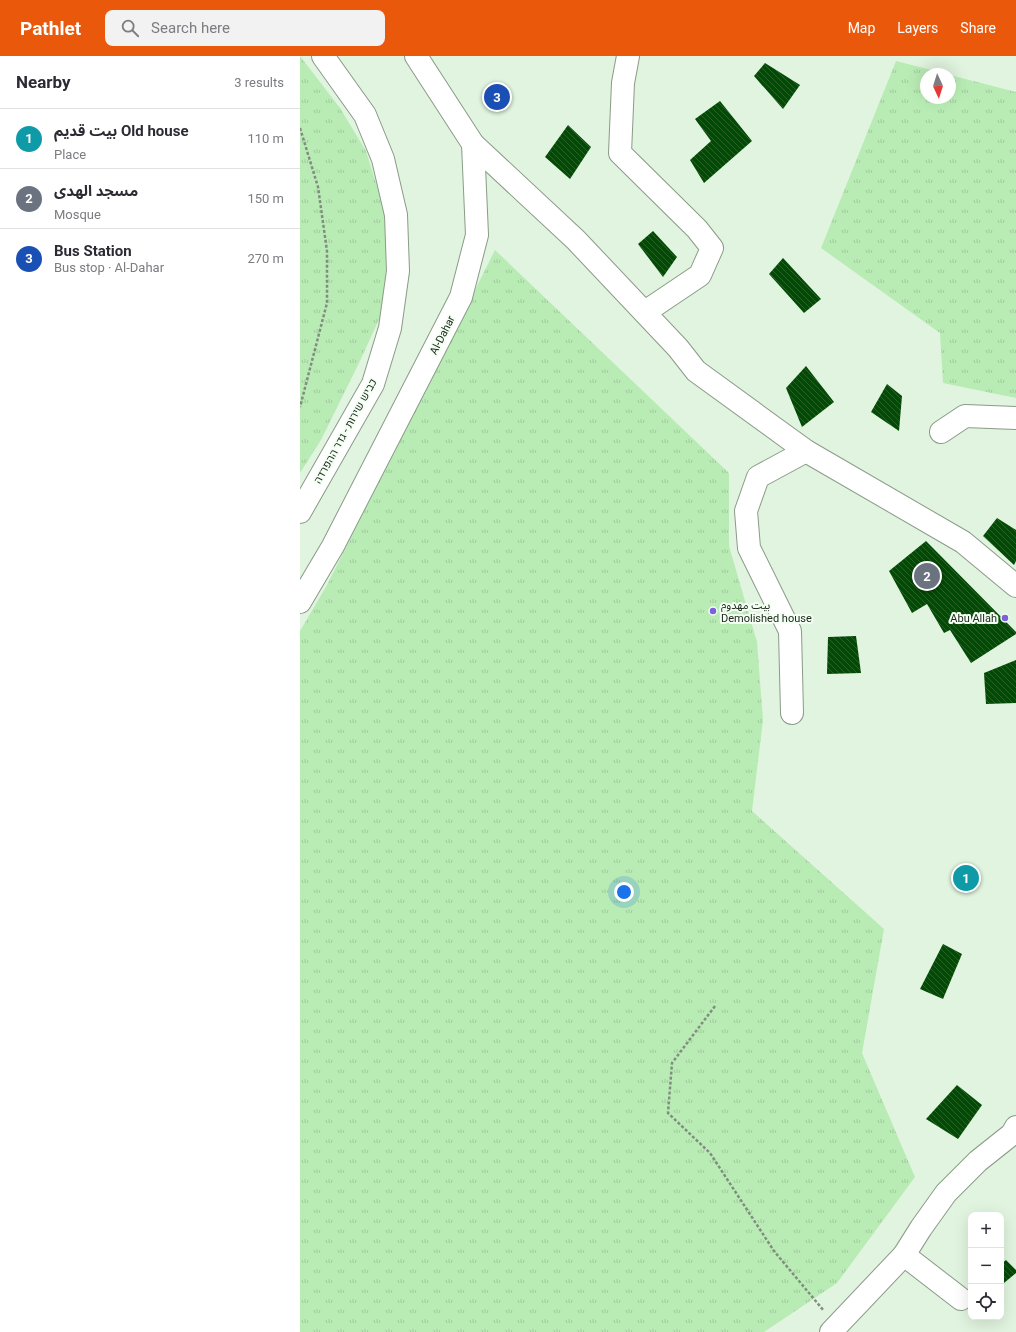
<!DOCTYPE html>
<html lang="en">
<head>
<meta charset="utf-8">
<style>
  :root { --surface:#fff; --page:#f2f2f3; --text:#2b2b33; --muted:#7c7c81; --line:#e1e1e2; --accent:#ea580c }
  body { margin:0; font-family:Roboto,"Noto Sans Arabic",Heebo,sans-serif; background:var(--page); color:var(--text) }
  .controls { position:absolute; right:12px; bottom:12px; display:grid; overflow:hidden; border-radius:8px; box-shadow:0 4px 16px #0002 }
  .controls button { width:36px; height:36px; display:grid; place-items:center; padding:0; border:0; border-bottom:1px solid var(--line); background:var(--surface); color:var(--text); font:20px sans-serif }
  .compass { position:absolute; left:620px; top:12px; width:36px; height:36px; border-radius:50%; background:var(--surface); box-shadow:0 4px 16px #0002; rotate:176deg }
  .you { position:absolute; left:324px; top:836px; width:14px; height:14px; margin:-10px; border:3px solid #fff; border-radius:50%; background:#1a73e8; box-shadow:0 0 0 6px #1a73e833 }
  .badge { display:grid; place-items:center; width:26px; height:26px; border-radius:50%; background:var(--accent); color:#fff; font-size:13px; font-weight:700 }
  .pin { position:absolute; translate:-50% -50%; border:2px solid #fff; box-shadow:0 1px 4px #0006 }
  .list { margin:0; padding:0; list-style:none }
  h2 { display:flex; justify-content:space-between; align-items:center; height:52px; margin:0; padding:0 16px; font-size:17px }
  h2 small { font-size:13px; font-weight:400; color:var(--muted) }
  .list li { display:grid; grid-template-columns:26px 1fr auto; gap:12px; align-items:center; box-sizing:border-box; height:60px; padding:0 16px; border-top:1px solid var(--line) }
  .list b { display:block; font-size:15px; white-space:nowrap }
  .list p { margin:0; font-size:13px; white-space:nowrap; color:var(--muted) }
  .list em { font-size:13px; font-style:normal; color:var(--muted) }
  .icon { flex:none; width:22px; height:22px; fill:none; stroke:currentColor; stroke-width:2; stroke-linecap:round; stroke-linejoin:round }
  .map { position:relative; flex:none; width:716px; height:1276px; overflow:hidden }
  header { display:flex; align-items:center; gap:24px; box-sizing:border-box; height:56px; padding:0 20px; background:var(--accent); color:#fff }
  header strong { font-size:19px }
  nav { display:flex; gap:22px; margin-inline-start:auto; font-size:14px }
  .search { width:280px; height:36px; background:var(--page); display:flex; align-items:center; gap:10px; box-sizing:border-box; padding:0 14px; border-radius:8px; color:var(--muted); font-size:15px }
  main { display:flex }
  aside { flex:1; background:var(--surface) }
  .map>svg:first-child { display:block }
</style>
</head>
<body>
<header>
<strong>Pathlet</strong>
<div class="search"><svg class="icon" aria-label="search" viewBox="0 0 24 24"><circle cx="10" cy="10" r="6"/><path d="M15 15l6 6"/></svg>Search here</div>
<nav><a>Map</a><a>Layers</a><a>Share</a></nav>
</header>
<main>
<aside>
<h2>Nearby<small>3 results</small></h2>
<ul class="list">
<li><span class="badge" style="background:#0f9aa8">1</span><div><b>بيت قديم Old house</b><p>Place</p></div><em>110 m</em></li>
<li><span class="badge" style="background:#6b7280">2</span><div><b>مسجد الهدى</b><p>Mosque</p></div><em>150 m</em></li>
<li><span class="badge" style="background:#1a4fb4">3</span><div><b>Bus Station</b><p>Bus stop · Al-Dahar</p></div><em>270 m</em></li>
</ul>
</aside>
<div class="map">
<svg width="716" height="1276" viewBox="0 0 716 1276">
  <defs>
    <pattern id="grass-tufts" width="24" height="20" patternUnits="userSpaceOnUse"><rect width="24" height="20" fill="#b9ecb5"/><path d="M3 7l-1-3M5 7V3M7 7l1-3M15 17l-1-3M17 17v-4M19 17l1-3" fill="none" stroke="#9fca9b"/></pattern>
    <pattern id="building-back-hatch" width="6" height="6" patternUnits="userSpaceOnUse"><rect width="6" height="6" fill="#034a04"/><path d="M-1 5l2 2M0 0l6 6M5-1l2 2" fill="none" stroke="#286129"/></pattern>
  </defs>
  <rect width="100%" height="100%" fill="#e1f4df"/>
  <g fill="url(#grass-tufts)">
    <path d="M0 0 40 52 66 95 84 153 87 201 82 257 59 307 21 384 0 417Z"/>
    <path d="M596 5 647 18H626V42H650V19L716 36V342L643 327 640 277 521 192Z"/>
    <path d="M195 194 429 417V490L457 586 463 664 452 755 584 873 562 997 615 1121 537 1227 464 1276H0V575L27 529Z"/>
  </g>
  <g fill="url(#building-back-hatch)">
    <path d="M465 7 500 29 483 53 454 20Z"/>
    <path d="M420 45 452 85 404 127 390 104 411 85 395 63Z"/>
    <path d="M268 69 291 91 270 123 245 101Z"/>
    <path d="M353 175 377 201 363 221 338 188Z"/>
    <path d="M483 202 521 243 504 257 469 218Z"/>
    <path d="M506 310 534 346 502 371 486 332Z"/>
    <path d="M587 328 602 340 599 375 571 356Z"/>
    <path d="M697 462 716 474V505L714 509 683 480Z"/>
    <path d="M626 485 716 576V578L671 607 650 574 644 577 627 548 612 557 589 515Z"/>
    <path d="M556 580 561 617 527 618 528 581Z"/>
    <path d="M716 604V647L686 648 684 617Z"/>
    <path d="M643 888 662 898 643 943 620 933Z"/>
    <path d="M657 1029 682 1049 658 1083 626 1063Z"/>
    <path d="M706 1204 716 1214V1217L704 1227 701 1224V1208Z"/>
  </g>
  <g fill="none" stroke-linecap="round" stroke-linejoin="round">
    <g stroke="#8a9b88" stroke-width="24">
      <g id="minor">
        <path d="M328 0 323 27 320 97 397 173 412 192 400 219 345 256"/>
        <path d="M173 88 276 184 378 292 396 315 506 395 663 486 716 530"/>
        <path d="M641 376 665 360 716 362"/>
        <path d="M0 456 73 328 90 272 98 215 96 159 83 103 65 59 23 0"/>
        <path d="M0 546 33 490 161 241 177 179 173 88 116 0"/>
        <path d="M492 657 490 575 449 492 446 455 458 421 506 395"/>
        <path d="M604 1199 661 1243"/>
        <path d="M531 1276 604 1199 621 1172 646 1137 678 1105 712 1078 716 1071"/>
      </g>
    </g>
    <g stroke="#808d7f" stroke-width="2.5" stroke-dasharray="3 2" stroke-linecap="butt">
      <path d="M0 72 18 131 27 195V247L0 351"/>
      <path d="M415 950 372 1007 368 1057 410 1097 474 1195 524 1255"/>
    </g>
    <use href="#minor" stroke="#fff" stroke-width="22"/>
  </g>
  <g fill="#7c61dc" stroke="#f3fff2" stroke-width="1.5">
    <circle cx="413" cy="555" r="4"/>
    <circle cx="705" cy="562" r="4"/>
  </g>
  <g text-anchor="middle" stroke-width="4" stroke-linejoin="round" paint-order="stroke">
    <g font-size="11" fill="#222921" stroke="#f3fff2">
      <text transform="translate(142 279) rotate(-63)" y="4">Al-Dahar</text>
      <text transform="translate(45 375) rotate(-61)" y="4">כביש שירות - גדר ההפרדה</text>
    </g>
    <g font-size="11" fill="#222921" stroke="#f3fff2" text-anchor="start">
      <text x="421" y="553">بيت مهدوم<tspan x="421" dy="13">Demolished house</tspan></text>
      <text x="697" y="566" text-anchor="end">Abu Allah</text>
    </g>
  </g>
</svg>
<div class="controls">
<button>+</button>
<button>−</button>
<button><svg class="icon" aria-label="locate" viewBox="0 0 24 24"><circle cx="12" cy="12" r="6"/><path d="M12 2v4M12 18v4M2 12h4M18 12h4"/></svg></button>
</div>
<svg class="compass" viewBox="-18 -18 36 36"><path d="M0-13l5 13h-10z" fill="#e53935"/><path d="M0 13l5-13h-10z" fill="#7c7c81"/></svg>
<div class="you"></div>
<div class="pin badge" style="left:666px;top:822px;background:#0f9aa8">1</div>
<div class="pin badge" style="left:627px;top:520px;background:#6b7280">2</div>
<div class="pin badge" style="left:197px;top:41px;background:#1a4fb4">3</div>
</div>
</main>
</body>
</html>
